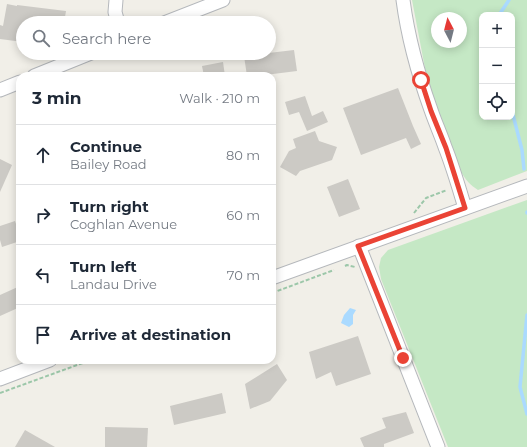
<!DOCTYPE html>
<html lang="en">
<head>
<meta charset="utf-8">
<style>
  :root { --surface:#fff; --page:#f6f6f7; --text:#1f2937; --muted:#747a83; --line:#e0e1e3 }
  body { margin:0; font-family:Montserrat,sans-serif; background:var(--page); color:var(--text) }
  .controls { position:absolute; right:12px; top:12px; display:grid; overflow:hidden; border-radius:8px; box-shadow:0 2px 10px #0003 }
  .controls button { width:36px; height:36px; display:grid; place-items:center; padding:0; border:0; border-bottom:1px solid var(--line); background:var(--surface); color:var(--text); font:20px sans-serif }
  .compass { position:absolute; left:431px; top:12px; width:36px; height:36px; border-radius:50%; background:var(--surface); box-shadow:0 2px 10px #0003; rotate:353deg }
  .stop { position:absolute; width:12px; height:12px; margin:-9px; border:3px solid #ea4335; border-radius:50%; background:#fff }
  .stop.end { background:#ea4335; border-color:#fff; box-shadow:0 1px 4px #0008 }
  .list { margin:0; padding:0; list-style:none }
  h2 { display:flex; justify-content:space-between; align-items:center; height:52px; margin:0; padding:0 16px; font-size:17px }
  h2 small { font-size:13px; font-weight:400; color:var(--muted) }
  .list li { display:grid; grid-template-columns:26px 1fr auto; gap:12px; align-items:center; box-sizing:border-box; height:60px; padding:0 16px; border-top:1px solid var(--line) }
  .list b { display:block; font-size:15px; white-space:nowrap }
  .list p { margin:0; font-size:13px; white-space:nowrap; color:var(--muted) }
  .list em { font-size:13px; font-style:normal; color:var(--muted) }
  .icon { flex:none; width:22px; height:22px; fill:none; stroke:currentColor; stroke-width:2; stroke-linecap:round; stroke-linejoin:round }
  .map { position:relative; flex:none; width:527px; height:447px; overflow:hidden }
  .search { position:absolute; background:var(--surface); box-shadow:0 2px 10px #0003; left:16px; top:16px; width:260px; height:44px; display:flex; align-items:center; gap:10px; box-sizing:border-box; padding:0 14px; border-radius:22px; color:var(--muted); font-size:15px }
  .panel { position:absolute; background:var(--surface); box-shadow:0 2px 10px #0003; left:16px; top:72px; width:260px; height:292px; border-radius:12px }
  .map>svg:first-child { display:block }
</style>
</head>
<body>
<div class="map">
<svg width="527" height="447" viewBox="0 0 527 447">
  <rect width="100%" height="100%" fill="#f1efe8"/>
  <g fill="#c5e8c5" fill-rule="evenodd">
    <path d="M412 0H527V171L478 190C470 185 466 180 461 172L428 84ZM482 15H512V117H482ZM437 18H461V42H437Z"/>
    <path d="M527 200V447H448L381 279 379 267 381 258 388 250Z"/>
  </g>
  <path fill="#aadaff" d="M350 308 356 310 353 315V324L349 327 341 323 344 315Z"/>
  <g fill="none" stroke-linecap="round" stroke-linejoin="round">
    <g stroke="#aadaff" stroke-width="3.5">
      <path d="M499 15 509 0"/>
      <path d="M512 111 522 150 524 169"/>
      <path d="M527 212V213"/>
      <path d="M527 315 520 387 527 414"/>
    </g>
  </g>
  <g fill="#cccac5">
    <path d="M7 4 17 6V5L66 11 64 23 54 22V23H23V42L0 39V25L3 26Z"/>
    <path d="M294 50 297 71 257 76H247L244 56Z"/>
    <path d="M223 62 225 76H204L202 66Z"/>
    <path d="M398 88 413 126 421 144 411 149 406 138 361 155 343 108Z"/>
    <path d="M305 96 312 116 323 111 328 122 307 131 299 112 289 115 285 102Z"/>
    <path d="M315 131 319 141 337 147 332 160 300 171 296 176 280 167 289 151 296 148 293 139Z"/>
    <path d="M0 159 12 165 0 192Z"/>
    <path d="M348 179 360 209 339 217 327 187Z"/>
    <path d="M15 221 20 235V241L2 247 0 240V226Z"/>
    <path d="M20 286V307L0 316V295Z"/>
    <path d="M358 336 371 374 336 386 331 372 316 379 309 352Z"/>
    <path d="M277 364 287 380 270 401 250 409 245 384Z"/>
    <path d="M222 393 226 413 174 425 170 406Z"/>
    <path d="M406 412 414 433 384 444V447H364L360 438 386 428 382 418Z"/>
    <path d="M105 427 148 428 147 447H105Z"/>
    <path d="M25 430 55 447H15Z"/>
  </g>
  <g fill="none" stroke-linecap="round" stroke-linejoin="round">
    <g stroke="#b5b8bc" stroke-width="15">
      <g id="street">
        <path d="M116 0 115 12 118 23"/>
        <path d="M403 0C408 38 418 74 431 110 435 122 441 135 445 147 453 167 459 188 465 208"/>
        <path d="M164 23 223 0"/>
        <path d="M34 76 91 53"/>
        <path d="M0 90 20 82"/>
        <path d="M359 246 438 447"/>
        <path d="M272 278 527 186"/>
        <path d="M0 379 50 360"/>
      </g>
    </g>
    <g stroke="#9cc7a9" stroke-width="2" stroke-dasharray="4 2" stroke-linecap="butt">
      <path d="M414 213 426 198 447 190"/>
      <path d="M345 266 347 265 355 267"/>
      <path d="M272 293 334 270"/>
      <path d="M0 393 91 360"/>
    </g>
    <use href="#street" stroke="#fff" stroke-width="13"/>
  </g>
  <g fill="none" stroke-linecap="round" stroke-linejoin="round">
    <path stroke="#ea4335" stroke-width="5" d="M403 358 358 246 465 208 446 148 431 111 421 80"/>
  </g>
</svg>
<div class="controls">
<button>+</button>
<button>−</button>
<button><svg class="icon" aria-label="locate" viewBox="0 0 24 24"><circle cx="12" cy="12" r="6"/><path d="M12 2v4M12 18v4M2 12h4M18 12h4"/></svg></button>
</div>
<svg class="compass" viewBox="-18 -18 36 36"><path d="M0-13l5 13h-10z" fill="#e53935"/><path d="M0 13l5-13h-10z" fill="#747a83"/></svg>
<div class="stop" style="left:421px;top:80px"></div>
<div class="stop end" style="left:403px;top:358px"></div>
<div class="search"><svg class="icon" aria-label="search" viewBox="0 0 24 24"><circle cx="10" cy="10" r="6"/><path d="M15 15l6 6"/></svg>Search here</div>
<section class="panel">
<h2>3 min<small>Walk · 210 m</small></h2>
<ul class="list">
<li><svg class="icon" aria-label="ahead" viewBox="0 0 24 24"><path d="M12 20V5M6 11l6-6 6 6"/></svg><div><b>Continue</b><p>Bailey Road</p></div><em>80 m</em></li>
<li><svg class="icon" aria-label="right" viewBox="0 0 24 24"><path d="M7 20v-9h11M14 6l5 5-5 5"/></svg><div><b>Turn right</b><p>Coghlan Avenue</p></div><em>60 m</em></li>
<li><svg class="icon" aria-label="left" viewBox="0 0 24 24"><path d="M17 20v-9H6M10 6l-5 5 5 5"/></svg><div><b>Turn left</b><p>Landau Drive</p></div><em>70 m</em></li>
<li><svg class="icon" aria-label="arrive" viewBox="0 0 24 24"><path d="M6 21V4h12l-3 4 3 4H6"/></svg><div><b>Arrive at destination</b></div></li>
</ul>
</section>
</div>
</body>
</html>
